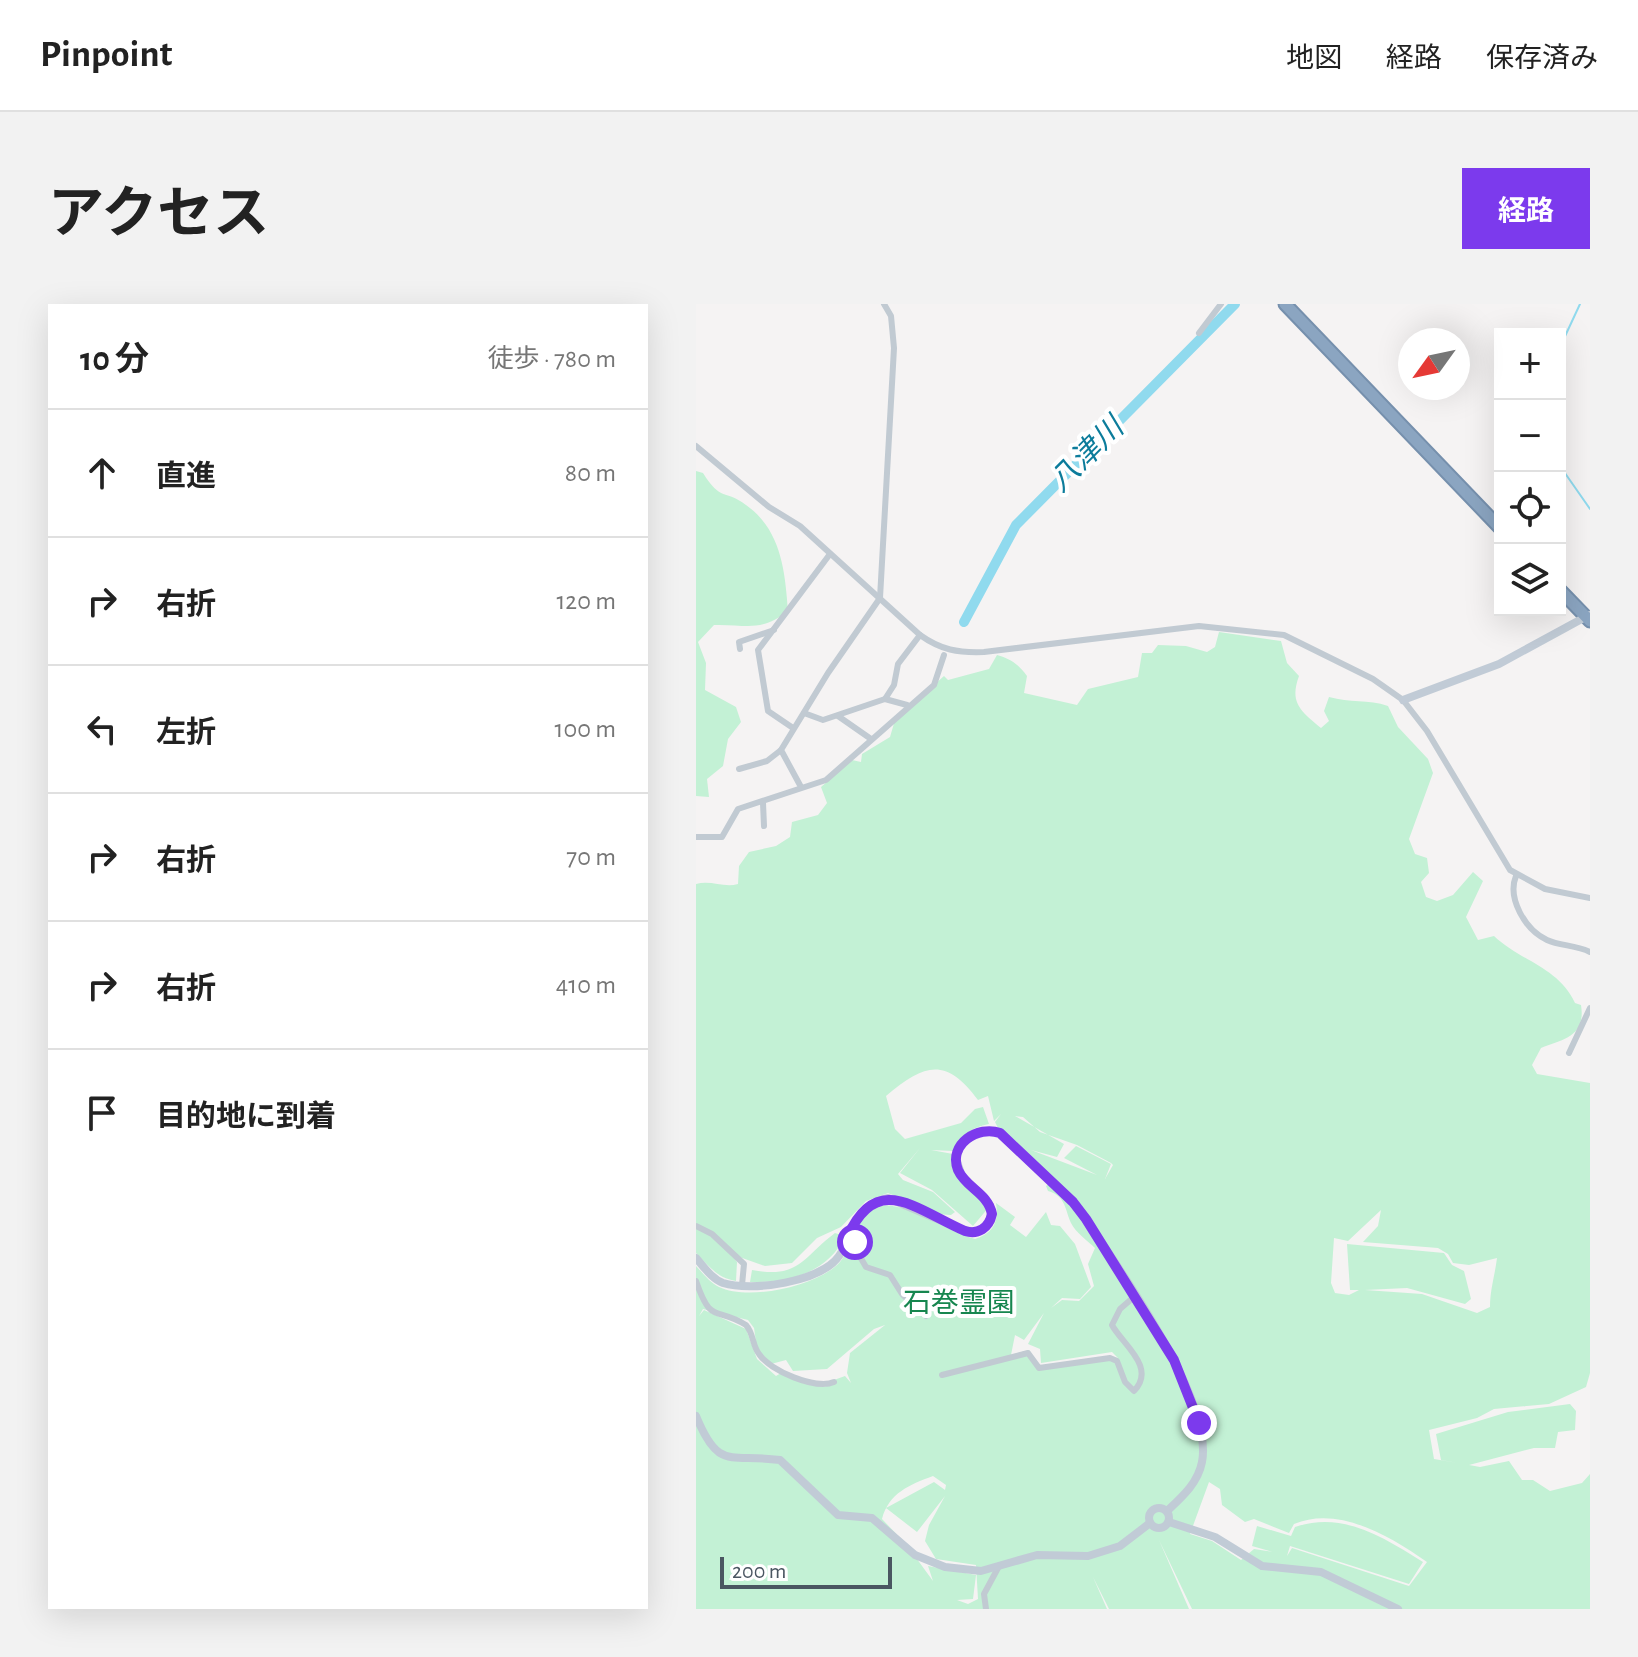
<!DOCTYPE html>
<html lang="ja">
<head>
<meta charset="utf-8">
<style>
  :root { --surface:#fff; --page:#f2f2f2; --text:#222; --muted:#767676; --line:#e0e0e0; --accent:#7c3aed }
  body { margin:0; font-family:"Alegreya Sans","Noto Sans JP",sans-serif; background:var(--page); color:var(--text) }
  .controls { position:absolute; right:24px; top:24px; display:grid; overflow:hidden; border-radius:0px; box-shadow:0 8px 32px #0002 }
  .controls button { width:72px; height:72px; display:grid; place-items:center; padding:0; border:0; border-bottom:2px solid var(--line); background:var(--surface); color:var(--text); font:40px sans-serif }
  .compass { position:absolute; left:702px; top:24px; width:72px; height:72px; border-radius:50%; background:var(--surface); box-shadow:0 8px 32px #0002; rotate:237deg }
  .scale { position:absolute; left:24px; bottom:20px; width:172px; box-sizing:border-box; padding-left:8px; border:4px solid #4a5661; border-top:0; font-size:22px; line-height:28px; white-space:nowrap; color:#4a5661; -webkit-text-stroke:6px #fff; paint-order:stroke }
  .stop { position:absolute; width:24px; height:24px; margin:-18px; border:6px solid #7c3aed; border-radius:50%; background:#fff }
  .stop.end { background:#7c3aed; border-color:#fff; box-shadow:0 2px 8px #0008 }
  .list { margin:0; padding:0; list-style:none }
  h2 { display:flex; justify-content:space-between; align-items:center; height:104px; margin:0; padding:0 32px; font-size:34px }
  h2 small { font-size:26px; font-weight:400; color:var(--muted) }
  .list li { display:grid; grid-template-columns:52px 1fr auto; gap:24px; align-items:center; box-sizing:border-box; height:128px; padding:0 32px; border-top:2px solid var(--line) }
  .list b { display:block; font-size:30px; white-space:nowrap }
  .list em { font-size:26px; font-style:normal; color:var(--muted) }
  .icon { flex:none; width:44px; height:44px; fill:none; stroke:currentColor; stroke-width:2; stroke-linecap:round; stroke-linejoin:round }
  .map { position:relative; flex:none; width:894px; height:1305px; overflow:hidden; border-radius:0px }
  header { display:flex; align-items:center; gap:48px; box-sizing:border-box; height:112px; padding:0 40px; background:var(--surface); border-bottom:2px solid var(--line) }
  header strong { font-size:38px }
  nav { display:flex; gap:44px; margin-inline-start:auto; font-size:28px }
  .intro { display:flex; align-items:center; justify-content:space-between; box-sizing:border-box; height:192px; padding:0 48px }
  h1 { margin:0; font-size:56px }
  .button { padding:20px 36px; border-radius:0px; background:var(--accent); color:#fff; font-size:28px; font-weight:700 }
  main { display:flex; gap:48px; padding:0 48px }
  aside { flex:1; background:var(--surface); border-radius:0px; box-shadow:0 8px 32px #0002 }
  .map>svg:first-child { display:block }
</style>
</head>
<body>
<header>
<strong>Pinpoint</strong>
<nav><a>地図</a><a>経路</a><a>保存済み</a></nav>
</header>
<div class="intro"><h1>アクセス</h1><a class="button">経路</a></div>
<main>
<aside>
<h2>10 分<small>徒歩 · 780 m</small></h2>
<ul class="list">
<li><svg class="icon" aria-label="ahead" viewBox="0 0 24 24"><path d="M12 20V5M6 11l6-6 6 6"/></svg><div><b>直進</b></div><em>80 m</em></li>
<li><svg class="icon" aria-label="right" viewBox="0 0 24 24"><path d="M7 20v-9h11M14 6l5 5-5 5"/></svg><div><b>右折</b></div><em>120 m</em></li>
<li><svg class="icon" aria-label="left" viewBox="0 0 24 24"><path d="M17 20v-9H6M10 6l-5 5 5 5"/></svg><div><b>左折</b></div><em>100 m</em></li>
<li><svg class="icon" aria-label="right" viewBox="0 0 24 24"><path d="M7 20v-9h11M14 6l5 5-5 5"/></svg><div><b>右折</b></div><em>70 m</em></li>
<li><svg class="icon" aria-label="right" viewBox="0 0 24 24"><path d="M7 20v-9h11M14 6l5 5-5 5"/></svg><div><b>右折</b></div><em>410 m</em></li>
<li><svg class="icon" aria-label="arrive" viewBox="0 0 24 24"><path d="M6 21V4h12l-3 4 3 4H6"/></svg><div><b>目的地に到着</b></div></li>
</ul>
</aside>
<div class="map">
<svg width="894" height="1305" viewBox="0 0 894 1305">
  <rect width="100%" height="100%" fill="#f5f3f3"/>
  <g fill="#c3f1d5" fill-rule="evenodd">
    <path d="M0 167 7 169C25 198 29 185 50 201 85 226 89 266 92 307 64 329 50 320 18 321L2 338 10 359 9 386 40 403 45 418 32 435 27 462 11 475 13 493 0 492Z"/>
    <path d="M523 328 585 337 591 359 603 372C593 399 605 407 625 424L633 417 628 407 633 393C654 399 672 395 692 402L702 423 732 455 737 469 713 535 719 550 731 554 733 569 725 578 730 593 741 597 757 591 777 568 787 577 770 613 782 636 798 632C826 658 862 663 879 699L885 701C890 733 867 735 845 744L836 761 841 770 894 779V1069L890 1083 853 1100 798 1105 781 1114 733 1126 738 1155 762 1159 745 1156 740 1130 812 1108 874 1100 880 1107 879 1126 862 1128 859 1144H838L773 1161 784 1163 813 1157 826 1176H837L854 1187 886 1179 894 1170V1305H496L463 1236 493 1305H413L397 1273 411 1305H0V962C7 969 14 979 23 983 52 997 121 983 144 958 157 943 160 910 181 903 205 894 252 928 279 935 298 929 303 917 300 899L319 913 314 921 330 933 350 908 355 921 364 922 379 940 395 983 384 995 366 994 355 1004 366 996 383 997 398 982 392 960 399 944C392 937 379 928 375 919 369 906 370 892 352 887L350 882 359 875 303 826 299 818 305 810 298 817 292 792 282 796C250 753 229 759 190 792L199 825 209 835 265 819 279 805 287 803 293 820C275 824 266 830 257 847L235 846 257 850 264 875 293 903 277 922 236 886 204 869 224 844 202 870 207 876 237 888 259 908 255 911 240 910 192 889 170 897 145 923 121 934 96 959 69 962 35 950 41 958 40 977C21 974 13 962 0 949V580C15 576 28 584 42 580L43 562 53 548 80 542 94 533 96 518 122 511 131 499 125 483 156 456 165 458 166 450 194 433 199 416 248 372 252 376 293 365 301 351C315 355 322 360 331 372L328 389 381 401 392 385 442 373 446 349H456L462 341 490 342 511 348 519 343ZM319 812 327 813 344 828 381 841 415 859 417 861 409 875 415 860 380 842 368 854 401 871 335 846 361 853 368 840ZM685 906 682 922 667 938 742 944 752 950 757 959 773 961 801 954C799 971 794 985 794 1003L781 1009 726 990 669 986 711 984 769 1000 775 995 768 967 756 961 748 949 651 940 654 986H663L653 991 639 989 635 979 638 934 652 937ZM7 1005 52 1016 58 1024 61 1045 75 1060 90 1056 97 1067 131 1065 178 1025 189 1021 154 1049 151 1069 155 1079 149 1072 138 1076 140 1080 127 1083 85 1069 80 1072 61 1055 50 1025 8 1006 3 1012ZM348 1009 332 1040 344 1045 345 1059 416 1048 422 1054 412 1052 343 1062 333 1046 315 1051 319 1031 328 1036ZM237 1172 250 1181 249 1186 238 1178 190 1204 221 1228 249 1192 233 1221 229 1237 240 1255 280 1261 282 1295 272 1300 261 1296 277 1295 280 1271 232 1262 237 1277 210 1240 186 1215C193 1189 213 1181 237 1172ZM513 1178 524 1185 526 1201 549 1218 558 1215 593 1229 598 1220C642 1201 694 1232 731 1258L713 1282 596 1244 591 1252 594 1242 713 1280 727 1258C687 1233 647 1207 599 1223L595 1232 561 1222 556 1242 577 1248 558 1245 545 1256 516 1237 494 1230Z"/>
    <path d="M139 929 149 932C132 969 93 979 54 978L56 966C103 975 106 954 139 929Z"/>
  </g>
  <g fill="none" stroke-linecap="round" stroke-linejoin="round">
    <g stroke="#90daee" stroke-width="2">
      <path d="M864 43 884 0"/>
      <path d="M864 162 894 205"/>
    </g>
    <path stroke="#90daee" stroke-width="10" d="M268 318 320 221 539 0"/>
    <g stroke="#7690ad" stroke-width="15">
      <g id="highway">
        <path d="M589 0 804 224"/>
        <path d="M864 286 894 317"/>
      </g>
    </g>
    <g stroke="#c1cad2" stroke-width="6">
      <path d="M503 29 525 0"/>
      <path d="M0 142 73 203 104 222 224 331C245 346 262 349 288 348L503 322 588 331 677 375 707 396 731 427 814 566 849 585 894 594"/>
      <path d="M44 345 43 338 78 326"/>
      <path d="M189 395 211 401"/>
      <path d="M108 409 127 416 189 395 198 381 202 360 224 331"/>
      <path d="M142 412 175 435"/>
      <path d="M97 424 72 407 62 346 134 250"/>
      <path d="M43 465 71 457 85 446"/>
      <path d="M105 483 85 446 132 369 184 294 198 44 195 12 188 0"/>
      <path d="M67 499 68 522"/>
      <path d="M0 533H26L42 505 130 476 238 381 248 351"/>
      <path d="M820 572C811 594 829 626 851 636 864 642 880 641 894 648"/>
      <path d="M873 749 894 704"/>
      <path d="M0 922 16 930 48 960 46 981"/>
      <path d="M152 932 170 963 194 971 206 990 230 1012"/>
      <path d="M0 977C15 1021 19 1002 50 1021 58 1030 56 1041 63 1050 74 1067 120 1086 138 1078"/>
      <path d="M246 1071 332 1049 343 1064 414 1054 421 1057 429 1078 438 1087C461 1063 426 1040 416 1021L424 1005 439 992"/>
      <path d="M290 1305 288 1290 302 1264"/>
    </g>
    <g stroke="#c1cbd6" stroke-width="8">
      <path d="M707 396 803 360 893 311"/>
      <path d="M0 954C8 963 16 975 27 979 56 988 125 978 143 952 160 928 157 901 192 894L267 926 282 928 295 917 294 901 266 872 260 855 265 840 282 828 291 827 304 829 377 898 390 915C424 967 518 1096 506 1158 502 1179 486 1193 471 1207"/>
      <path d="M0 1112C23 1168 34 1149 84 1156L142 1211 176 1214 219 1251 249 1263 285 1267 341 1251 392 1252 424 1242 454 1219"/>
      <circle cx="463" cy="1214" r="10"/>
      <path d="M473 1218 519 1233 566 1262 625 1268 702 1305"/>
    </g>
    <use href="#highway" stroke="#8ba5c1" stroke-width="11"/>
  </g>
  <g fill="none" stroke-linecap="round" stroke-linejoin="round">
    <path stroke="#7c3aed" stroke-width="10" d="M159 938 152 932C181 867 221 906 269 927 282 931 293 924 296 910 292 889 270 884 262 866 252 840 282 821 304 829L377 898 390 915 478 1056 503 1119"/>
  </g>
  <g text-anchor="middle" stroke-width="8" stroke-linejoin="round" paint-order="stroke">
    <g font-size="28" fill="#17864f" stroke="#fff">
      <text x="263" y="1008">石巻霊園</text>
    </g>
    <g font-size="30" font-style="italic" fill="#0c7c9b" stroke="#fff">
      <text transform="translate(390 150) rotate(-45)" y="10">八津川</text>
    </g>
  </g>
</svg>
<div class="controls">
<button>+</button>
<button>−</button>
<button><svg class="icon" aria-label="locate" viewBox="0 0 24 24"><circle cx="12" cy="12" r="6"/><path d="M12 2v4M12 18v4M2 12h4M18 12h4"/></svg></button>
<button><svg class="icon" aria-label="layers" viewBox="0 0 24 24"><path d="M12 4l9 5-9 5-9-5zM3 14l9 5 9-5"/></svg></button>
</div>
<svg class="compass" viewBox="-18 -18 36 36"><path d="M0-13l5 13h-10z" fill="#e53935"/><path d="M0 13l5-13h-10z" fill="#767676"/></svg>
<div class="scale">200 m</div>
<div class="stop" style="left:159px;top:938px"></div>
<div class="stop end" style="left:503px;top:1119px"></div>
</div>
</main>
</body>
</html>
